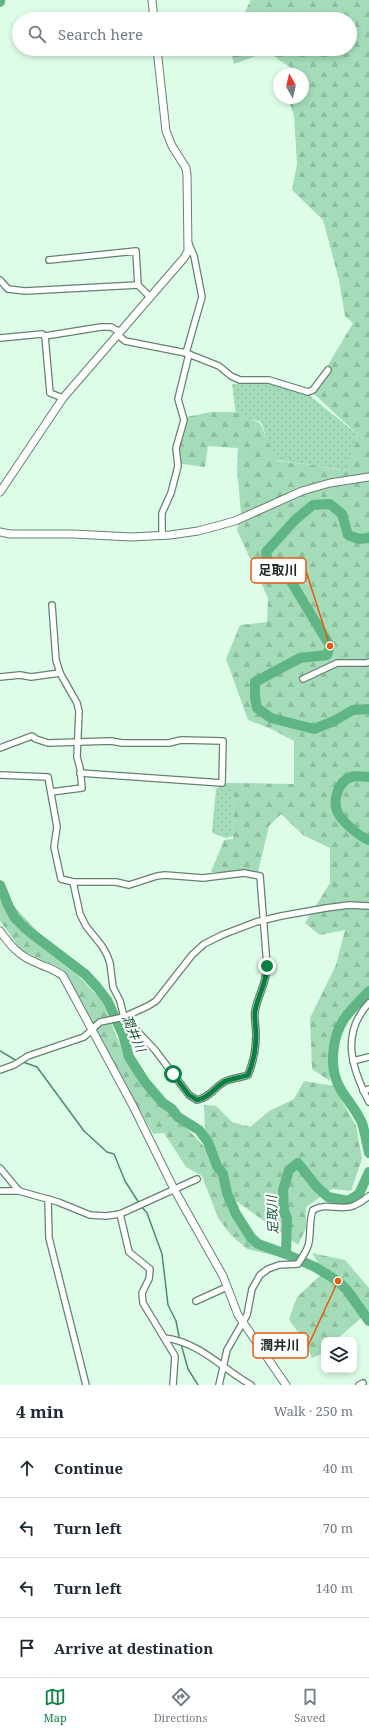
<!DOCTYPE html>
<html lang="en">
<head>
<meta charset="utf-8">
<style>
  :root { --surface:#fff; --page:#f2f2f3; --text:#1f2937; --muted:#747a83; --line:#e0e1e3; --accent:#0b8043 }
  body { margin:0; font-family:"Noto Serif","Noto Sans JP",serif; background:var(--page); color:var(--text) }
  .controls { position:absolute; right:12px; bottom:12px; display:grid; overflow:hidden; border-radius:8px; box-shadow:0 2px 6px #0003 }
  .controls button { width:36px; height:36px; display:grid; place-items:center; padding:0; border:0; border-bottom:1px solid var(--line); background:var(--surface); color:var(--text); font:20px sans-serif }
  .compass { position:absolute; left:273px; top:68px; width:36px; height:36px; border-radius:50%; background:var(--surface); box-shadow:0 2px 6px #0003; rotate:352deg }
  .stop { position:absolute; width:12px; height:12px; margin:-9px; border:3px solid #0b8043; border-radius:50%; background:#fff }
  .stop.end { background:#0b8043; border-color:#fff; box-shadow:0 1px 4px #0008 }
  .list { margin:0; padding:0; list-style:none }
  h2 { display:flex; justify-content:space-between; align-items:center; height:52px; margin:0; padding:0 16px; font-size:17px }
  h2 small { font-size:13px; font-weight:400; color:var(--muted) }
  .list li { display:grid; grid-template-columns:26px 1fr auto; gap:12px; align-items:center; box-sizing:border-box; height:60px; padding:0 16px; border-top:1px solid var(--line) }
  .list b { display:block; font-size:15px; white-space:nowrap }
  .list em { font-size:13px; font-style:normal; color:var(--muted) }
  .icon { flex:none; width:22px; height:22px; fill:none; stroke:currentColor; stroke-width:2; stroke-linecap:round; stroke-linejoin:round }
  .map { position:relative; flex:none; width:369px; height:1385px; overflow:hidden }
  .search { position:absolute; background:var(--surface); box-shadow:0 2px 6px #0003; left:12px; right:12px; top:12px; height:44px; display:flex; align-items:center; gap:10px; box-sizing:border-box; padding:0 14px; border-radius:22px; color:var(--muted); font-size:15px }
  .sheet { height:292px; background:var(--surface) }
  nav { display:flex; justify-content:space-around; align-items:center; box-sizing:border-box; height:56px; border-top:1px solid var(--line); background:var(--surface); font-size:11px; color:var(--muted) }
  nav a { display:grid; justify-items:center; gap:2px }
  nav .on { color:var(--accent) }
  .map>svg:first-child { display:block }
</style>
</head>
<body>
<div class="map">
<svg width="369" height="1385" viewBox="0 0 369 1385">
  <defs>
    <pattern id="grass-dots" width="8" height="8" patternUnits="userSpaceOnUse"><rect width="8" height="8" fill="#a4dcb9"/><path d="M2 2h.1M6 6h.1" fill="none" stroke="#8dbd9f" stroke-width="1.8" stroke-linecap="round"/></pattern>
    <pattern id="forest-firs" width="22" height="20" patternUnits="userSpaceOnUse"><rect width="22" height="20" fill="#a4dcb9"/><path d="M5 1l3.5 6h-7zM16 11l3.5 6h-7z" fill="#8dbd9f"/></pattern>
  </defs>
  <rect width="100%" height="100%" fill="#defde9"/>
  <g fill="url(#grass-dots)">
    <path d="M251 383 272 384 308 394 358 435 346 471 314 465 275 460 261 422 236 415 232 384Z"/>
    <path d="M222 783H234L233 836 226 838 212 833 216 789Z"/>
  </g>
  <g fill="url(#forest-firs)">
    <path d="M251 0H369V996L340 1015 329 1051 330 1081 312 1069 310 1018 336 965 345 930 320 935 305 923 330 883V848L303 835 281 814 269 826 258 872H211L224 840 233 839 234 783 294 784V741L271 729 248 720 226 659 240 625 267 622 268 598 237 530 241 513 237 469 238 448 208 446 205 467 182 464 178 454 186 417 211 412H234L260 423 277 461 314 465 345 471 358 435 312 392 353 323 345 316 339 280 323 220 292 190 297 164 294 116 288 98 303 100V74H298L297 72 267 52 234 64 230 49H350V19H241Z"/>
    <path d="M0 891 102 1001 125 1057 155 1094 213 1156 247 1227 281 1257 247 1249 231 1235 218 1218 202 1176 186 1167 164 1133 153 1134 63 970 21 950 0 921Z"/>
    <path d="M304 1081 334 1086 356 1126 362 1159 351 1191 332 1189 306 1207V1228L298 1245 236 1201 205 1131 204 1105 216 1106 232 1122 250 1127 269 1111 294 1099Z"/>
    <path d="M312 1253 345 1260 369 1288V1311L336 1340H324V1353L312 1358 307 1346 289 1319 297 1297 324 1272Z"/>
  </g>
  <g fill="none" stroke-linecap="round" stroke-linejoin="round">
    <g stroke="#4c8c67" stroke-width="1.5">
      <path d="M0 1051 17 1061"/>
      <path d="M23 1062 37 1067 84 1131 107 1152 114 1154 125 1181 139 1203"/>
      <path d="M141 1206 147 1213 162 1254 168 1305 176 1321 180 1341"/>
      <path d="M181 1344 188 1369 198 1385"/>
    </g>
    <g stroke="#5fb684" stroke-width="10">
      <path d="M0 2V0"/>
      <path d="M369 538 359 539 348 535 342 514 330 504 313 505 296 519 266 552C267 564 275 568 286 573L330 646 327 655 300 658 255 682V697L257 708 271 718 314 729 334 721 353 710 369 709"/>
      <path d="M369 777C363 777 356 775 351 777 338 782 333 799 337 811 341 821 360 837 369 840"/>
      <path d="M0 885 9 907 15 918 27 930 85 974 97 987 107 1000 123 1035 129 1057 145 1082 163 1103 172 1109 178 1117 199 1130 208 1142 217 1166 223 1174 227 1193 236 1214 252 1239 258 1244 286 1254 315 1267 338 1281 347 1290 369 1321"/>
      <path d="M369 991C361 1000 351 1009 344 1019 332 1038 328 1069 341 1090 348 1101 357 1111 362 1123 365 1133 367 1143 369 1153"/>
      <path d="M286 1254 287 1218 284 1211 283 1190 289 1170 298 1163 316 1186 328 1197 348 1201 359 1194 369 1172"/>
    </g>
    <g stroke="#65816f" stroke-width="8">
      <g id="minor">
        <path d="M49 260 136 251 138 285 150 297"/>
        <path d="M0 280 8 289 25 291 138 285"/>
        <path d="M118 335 125 341 186 353 219 366 231 376 240 380H269L308 392 313 390 328 370"/>
        <path d="M45 336 50 393 63 398"/>
        <path d="M0 338 42 334 45 336 101 327H111L120 332"/>
        <path d="M186 353 202 297 194 256 189 244"/>
        <path d="M162 535V513L171 493 178 466 176 448 184 420 178 399 189 354"/>
        <path d="M0 677 20 675 31 677 60 673"/>
        <path d="M303 679 337 663H366L369 662"/>
        <path d="M0 748 32 736 36 739 48 743 111 741 122 743H169L181 740 223 741 222 783 80 773"/>
        <path d="M0 775 48 777 57 827 54 847 61 879 73 882"/>
        <path d="M51 792 82 788 80 768 77 757 79 711 77 703 60 673 56 660 52 605"/>
        <path d="M244 873 260 876 267 966C267 982 258 995 255 1011 254 1019 256 1027 256 1035 256 1048 253 1063 248 1075 240 1078 231 1078 224 1082 214 1088 209 1098 197 1100L189 1095 155 1050 124 1017 120 1001 113 987 110 963 107 955 102 946 86 926 80 914 73 882H116L129 885 157 876 165 875 203 878Z"/>
        <path d="M369 1003C340 1034 352 1069 369 1102"/>
        <path d="M353 1061 369 1057"/>
        <path d="M0 1070 14 1065 28 1056 84 1037 100 1022 124 1017 148 1006 156 1001 192 955 204 944 222 935 256 922 281 916 326 908 349 905 369 906"/>
        <path d="M363 1091 369 1089"/>
        <path d="M0 1168 19 1191 58 1202 90 1215 106 1216 120 1214 197 1179"/>
        <path d="M0 1191H19"/>
        <path d="M48 1199 49 1238 86 1385"/>
        <path d="M120 1214 129 1252 150 1269 149 1279 142 1293 143 1303 175 1356 173 1385"/>
        <path d="M196 1301 227 1287"/>
        <path d="M165 1338C199 1342 223 1369 251 1385"/>
        <path d="M219 1385 227 1350 247 1315 252 1289 260 1275 268 1269 279 1265 298 1264C302 1257 308 1250 309 1242 311 1231 309 1220 313 1210 326 1202 339 1211 353 1206 358 1204 364 1200 369 1196"/>
        <path d="M359 1385 363 1383"/>
      </g>
    </g>
    <g stroke="#65816f" stroke-width="9">
      <g id="tertiary">
        <path d="M152 0 154 19"/>
        <path d="M0 492 63 398 184 258 188 251 187 175 186 168 172 146 166 131 157 49"/>
        <path d="M0 532 10 534H74L131 537 170 535 198 531 235 521 302 491 330 483 369 477"/>
        <path d="M0 931C10 945 19 956 35 962 44 967 55 969 63 976L133 1106 174 1189 223 1276 238 1315 286 1385"/>
      </g>
    </g>
    <use href="#minor" stroke="#fff" stroke-width="5.5"/>
    <use href="#tertiary" stroke="#fff" stroke-width="7"/>
  </g>
  <g fill="none" stroke-linecap="round" stroke-linejoin="round">
    <path stroke="#0b8043" stroke-width="5" d="M173 1074 189 1095 197 1100C209 1098 214 1088 224 1082 231 1078 240 1078 248 1075 253 1063 256 1048 256 1035 256 1027 254 1019 255 1011 258 995 267 982 267 966"/>
  </g>
  <g text-anchor="middle" stroke-width="4" stroke-linejoin="round" paint-order="stroke">
    <g font-size="13" font-style="italic" fill="#135635" stroke="#fff">
      <text transform="translate(134 1033) rotate(67)" y="5">潤井川</text>
      <text transform="translate(272 1215) rotate(-93)" y="5">足取川</text>
    </g>
  </g>
  <path fill="none" stroke="#e8590c" stroke-width="1.5" d="M330 646L306 571M338 1281L308 1346"/>
  <g fill="#e8590c" stroke="#fff" stroke-width="1.5">
    <circle cx="330" cy="646" r="4"/>
    <circle cx="338" cy="1281" r="4"/>
  </g>
  <g fill="#fff" stroke="#e8590c" stroke-width="1.5">
    <rect x="251" y="558" width="55" height="25" rx="4"/>
    <rect x="253" y="1333" width="55" height="25" rx="4"/>
  </g>
  <g font-size="13" text-anchor="middle" font-weight="bold" fill="#1f2b23">
    <text x="278" y="575">足取川</text>
    <text x="280" y="1350">潤井川</text>
  </g>
</svg>
<div class="controls">
<button><svg class="icon" aria-label="layers" viewBox="0 0 24 24"><path d="M12 4l9 5-9 5-9-5zM3 14l9 5 9-5"/></svg></button>
</div>
<svg class="compass" viewBox="-18 -18 36 36"><path d="M0-13l5 13h-10z" fill="#e53935"/><path d="M0 13l5-13h-10z" fill="#747a83"/></svg>
<div class="stop" style="left:173px;top:1074px"></div>
<div class="stop end" style="left:267px;top:966px"></div>
<div class="search"><svg class="icon" aria-label="search" viewBox="0 0 24 24"><circle cx="10" cy="10" r="6"/><path d="M15 15l6 6"/></svg>Search here</div>
</div>
<section class="sheet">
<h2>4 min<small>Walk · 250 m</small></h2>
<ul class="list">
<li><svg class="icon" aria-label="ahead" viewBox="0 0 24 24"><path d="M12 20V5M6 11l6-6 6 6"/></svg><div><b>Continue</b></div><em>40 m</em></li>
<li><svg class="icon" aria-label="left" viewBox="0 0 24 24"><path d="M17 20v-9H6M10 6l-5 5 5 5"/></svg><div><b>Turn left</b></div><em>70 m</em></li>
<li><svg class="icon" aria-label="left" viewBox="0 0 24 24"><path d="M17 20v-9H6M10 6l-5 5 5 5"/></svg><div><b>Turn left</b></div><em>140 m</em></li>
<li><svg class="icon" aria-label="arrive" viewBox="0 0 24 24"><path d="M6 21V4h12l-3 4 3 4H6"/></svg><div><b>Arrive at destination</b></div></li>
</ul>
</section>
<nav>
<a class="on"><svg class="icon" aria-label="map" viewBox="0 0 24 24"><path d="M3 6l6-2 6 2 6-2v14l-6 2-6-2-6 2zM9 4v14M15 6v14"/></svg>Map</a>
<a><svg class="icon" aria-label="directions" viewBox="0 0 24 24"><path d="M12 3l9 9-9 9-9-9zM9 14v-3h6M13 9l2 2-2 2"/></svg>Directions</a>
<a><svg class="icon" aria-label="saved" viewBox="0 0 24 24"><path d="M7 4h10v16l-5-4-5 4z"/></svg>Saved</a>
</nav>
</body>
</html>
